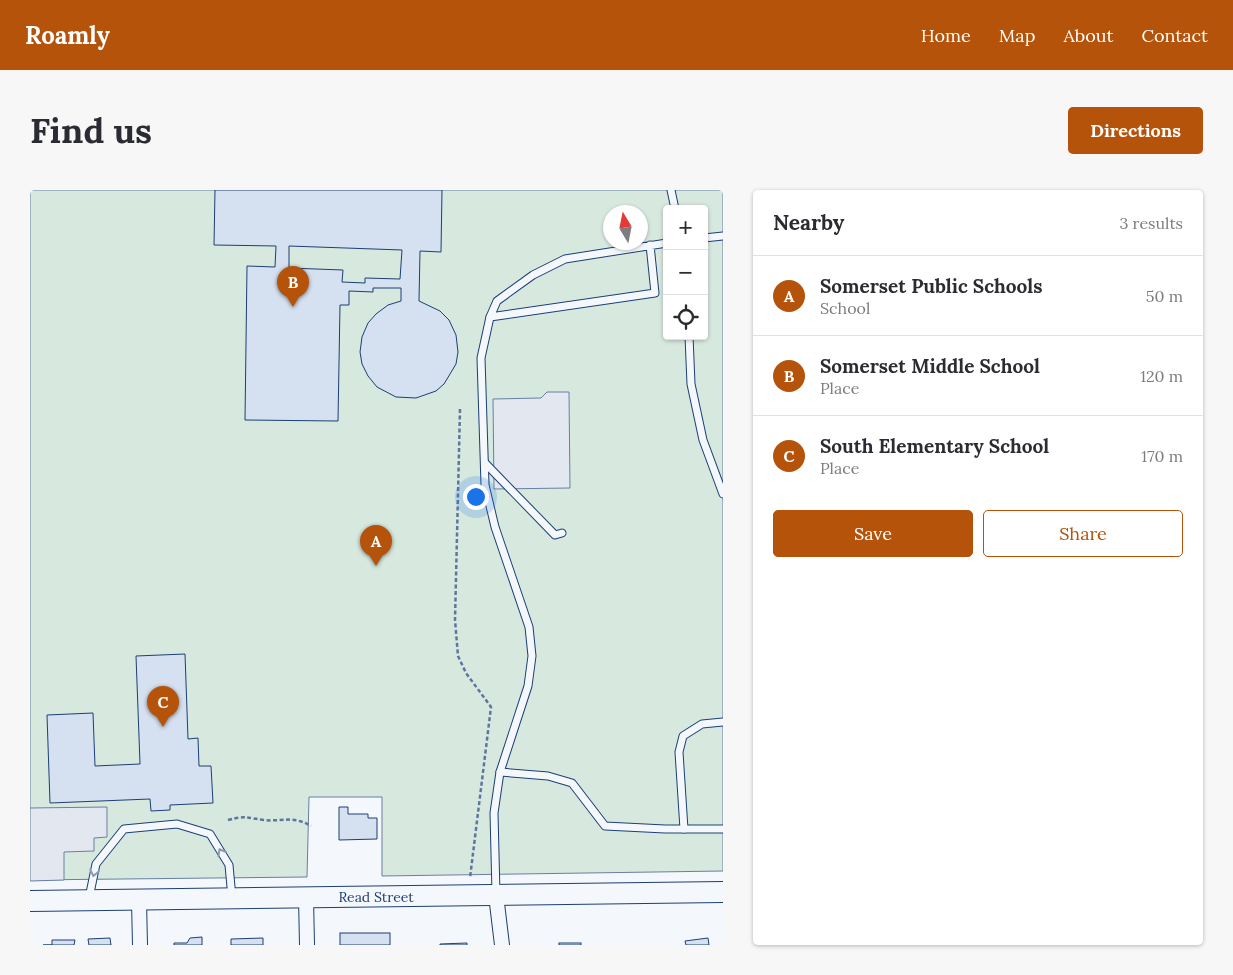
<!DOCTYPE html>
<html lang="en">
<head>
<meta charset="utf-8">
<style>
  :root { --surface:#fff; --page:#f7f7f7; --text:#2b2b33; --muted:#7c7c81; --line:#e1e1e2; --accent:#b45309 }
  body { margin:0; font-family:Lora,serif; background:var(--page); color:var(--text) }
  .controls { position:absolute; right:15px; top:15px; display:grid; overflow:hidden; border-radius:5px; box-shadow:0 1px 4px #0004 }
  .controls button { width:45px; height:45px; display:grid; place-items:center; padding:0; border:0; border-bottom:1px solid var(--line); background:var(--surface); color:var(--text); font:25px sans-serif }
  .compass { position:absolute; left:573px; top:15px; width:45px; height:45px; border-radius:50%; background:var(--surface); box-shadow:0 1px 4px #0004; rotate:350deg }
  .you { position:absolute; left:445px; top:306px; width:18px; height:18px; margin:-12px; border:4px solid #fff; border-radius:50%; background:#1a73e8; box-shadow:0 0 0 8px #1a73e833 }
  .badge { display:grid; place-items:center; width:32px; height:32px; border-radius:50%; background:var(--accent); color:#fff; font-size:16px; font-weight:700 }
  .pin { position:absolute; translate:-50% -41px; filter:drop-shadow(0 1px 2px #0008) }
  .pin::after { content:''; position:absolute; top:26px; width:18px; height:15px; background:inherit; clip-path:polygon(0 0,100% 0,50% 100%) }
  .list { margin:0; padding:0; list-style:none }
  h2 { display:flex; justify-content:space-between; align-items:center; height:65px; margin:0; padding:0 20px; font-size:21px }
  h2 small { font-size:16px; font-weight:400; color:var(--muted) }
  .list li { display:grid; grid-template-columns:32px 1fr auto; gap:15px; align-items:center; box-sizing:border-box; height:80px; padding:0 20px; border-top:1px solid var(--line) }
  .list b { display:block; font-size:19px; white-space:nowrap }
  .list p { margin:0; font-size:16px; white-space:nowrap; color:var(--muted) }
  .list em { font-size:16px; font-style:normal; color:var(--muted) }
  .actions { display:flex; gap:10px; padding:15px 20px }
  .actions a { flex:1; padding:11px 0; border:1px solid var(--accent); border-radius:5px; text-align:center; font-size:18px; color:var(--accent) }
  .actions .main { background:var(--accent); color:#fff }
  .icon { flex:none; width:28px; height:28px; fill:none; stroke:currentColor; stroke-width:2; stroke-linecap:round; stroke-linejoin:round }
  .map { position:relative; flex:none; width:693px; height:755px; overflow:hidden; border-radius:5px }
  header { display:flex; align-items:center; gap:30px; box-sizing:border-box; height:70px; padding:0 25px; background:var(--accent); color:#fff }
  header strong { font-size:24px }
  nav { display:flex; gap:28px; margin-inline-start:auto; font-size:18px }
  .intro { display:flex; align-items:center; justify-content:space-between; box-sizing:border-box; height:120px; padding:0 30px }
  h1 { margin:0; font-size:35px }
  .button { padding:12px 22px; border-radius:5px; background:var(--accent); color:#fff; font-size:18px; font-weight:700 }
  main { display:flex; gap:30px; padding:0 30px }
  aside { flex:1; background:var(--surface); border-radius:5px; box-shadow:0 1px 4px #0004 }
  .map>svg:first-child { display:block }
</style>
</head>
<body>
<header>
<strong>Roamly</strong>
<nav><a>Home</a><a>Map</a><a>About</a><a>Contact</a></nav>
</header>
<div class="intro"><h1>Find us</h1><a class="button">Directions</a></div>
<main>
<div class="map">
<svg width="693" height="755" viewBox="0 0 693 755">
  <rect width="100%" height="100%" fill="#f4f7fb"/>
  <path fill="#d7e8df" stroke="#687fa3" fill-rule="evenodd" d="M0 0H693V681L352 686V607H279L277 687 0 690ZM637 19H674V146H637ZM580 22H610V52H580Z"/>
  <g fill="#e3e8f0" stroke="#687fa3">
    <path d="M517 202H539L540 298 464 299 463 209 511 208Z"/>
    <path d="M77 617V647L64 648V661L34 662V690L0 691V618Z"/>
  </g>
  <g fill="#d5e0f0" stroke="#1d3f73" fill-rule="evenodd">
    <path d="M185 0H412L411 62 390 61 389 111 410 121 419 130 426 145 428 162 426 174 414 194 406 201 386 208 366 207 347 197 338 186 332 174 330 162 332 147 338 133 346 124 358 115 371 111V98H343V102L319 101V115H310L308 231 215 230 217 76 245 77 246 56 184 55ZM259 56 372 60 370 89 335 88V93L312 92 313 80 259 78Z"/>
    <path d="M155 464 158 549 168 548 169 576H181L183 613 140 615V620L121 621 120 609 20 613 17 525 63 523 65 576 110 574 106 466Z"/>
    <path d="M309 617H318V624H338V628H347V649L309 650Z"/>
    <rect x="310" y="743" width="50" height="12"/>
    <path d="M172 747V755H144V753H157L160 748Z"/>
    <path d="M80 748 81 755H59L58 749Z"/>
    <path d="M233 748V755H201V749Z"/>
    <path d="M678 748 679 755H656L655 751Z"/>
    <path d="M22 750H45L44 755H13H22Z"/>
    <path d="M437 753V755H410V754Z"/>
    <rect x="529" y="753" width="22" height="2"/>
  </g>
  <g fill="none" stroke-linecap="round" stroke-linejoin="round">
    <g stroke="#1d3f73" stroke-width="9">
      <g id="service">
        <path d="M641 0 645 19"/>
        <path d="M674 48 693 46"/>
        <path d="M620 55 625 103 460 127 467 111 503 85 535 69 637 53"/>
        <path d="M460 127 451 168 455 295 465 337 499 437 502 466 498 496 470 582 464 623 466 704"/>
        <path d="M659 146 661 194 673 250 693 304"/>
        <path d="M455 273 525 345 532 343"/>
        <path d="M470 582 518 586 542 593 575 636 635 639H693"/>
        <path d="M654 639 649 562 653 546 672 534 693 532"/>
        <path d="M59 708 66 674 94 639 147 634 180 644 199 675 202 708"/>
      </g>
    </g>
    <g stroke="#1d3f73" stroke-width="16">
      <g id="minor">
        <path d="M466 705 472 755"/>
        <path d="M276 707 277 755"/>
        <path d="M109 710 110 755"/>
      </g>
    </g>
    <g stroke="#1d3f73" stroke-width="22">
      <path id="secondary" d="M0 711 693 702"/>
    </g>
    <g stroke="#5e769c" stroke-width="2.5" stroke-dasharray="4 2.5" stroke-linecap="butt">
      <path d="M430 219 425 430 428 466 436 483 461 517 440 688"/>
      <path d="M198 630C216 625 217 628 234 630 253 632 262 625 281 636"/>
    </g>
    <use href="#service" stroke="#f4f7fb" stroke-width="7"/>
    <use href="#minor" stroke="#f4f7fb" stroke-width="14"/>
    <use href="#secondary" stroke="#f4f7fb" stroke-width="20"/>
  </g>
  <defs><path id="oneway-chevron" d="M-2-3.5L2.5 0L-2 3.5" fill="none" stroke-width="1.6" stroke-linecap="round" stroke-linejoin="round" transform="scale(1.25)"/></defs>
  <g stroke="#889bb7">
    <use href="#oneway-chevron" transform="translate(191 662) rotate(-120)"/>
    <use href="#oneway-chevron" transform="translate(64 683) rotate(102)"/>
  </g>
  <g text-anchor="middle" stroke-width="4" stroke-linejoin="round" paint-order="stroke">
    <g font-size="14" fill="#1d3f73" stroke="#f4f7fb">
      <text x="346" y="712">Read Street</text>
    </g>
  </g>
</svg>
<div class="controls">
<button>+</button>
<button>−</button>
<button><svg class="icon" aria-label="locate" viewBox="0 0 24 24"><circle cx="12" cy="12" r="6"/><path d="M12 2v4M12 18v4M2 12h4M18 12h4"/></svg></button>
</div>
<svg class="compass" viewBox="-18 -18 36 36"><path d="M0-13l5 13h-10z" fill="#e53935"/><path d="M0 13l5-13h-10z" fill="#7c7c81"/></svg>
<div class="you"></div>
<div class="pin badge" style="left:346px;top:376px">A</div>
<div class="pin badge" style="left:263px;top:117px">B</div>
<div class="pin badge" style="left:133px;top:537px">C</div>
</div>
<aside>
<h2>Nearby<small>3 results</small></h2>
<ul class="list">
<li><span class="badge">A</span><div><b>Somerset Public Schools</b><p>School</p></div><em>50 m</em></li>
<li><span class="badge">B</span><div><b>Somerset Middle School</b><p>Place</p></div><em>120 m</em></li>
<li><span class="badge">C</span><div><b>South Elementary School</b><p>Place</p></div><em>170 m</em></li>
</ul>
<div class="actions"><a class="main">Save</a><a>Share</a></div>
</aside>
</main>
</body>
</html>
